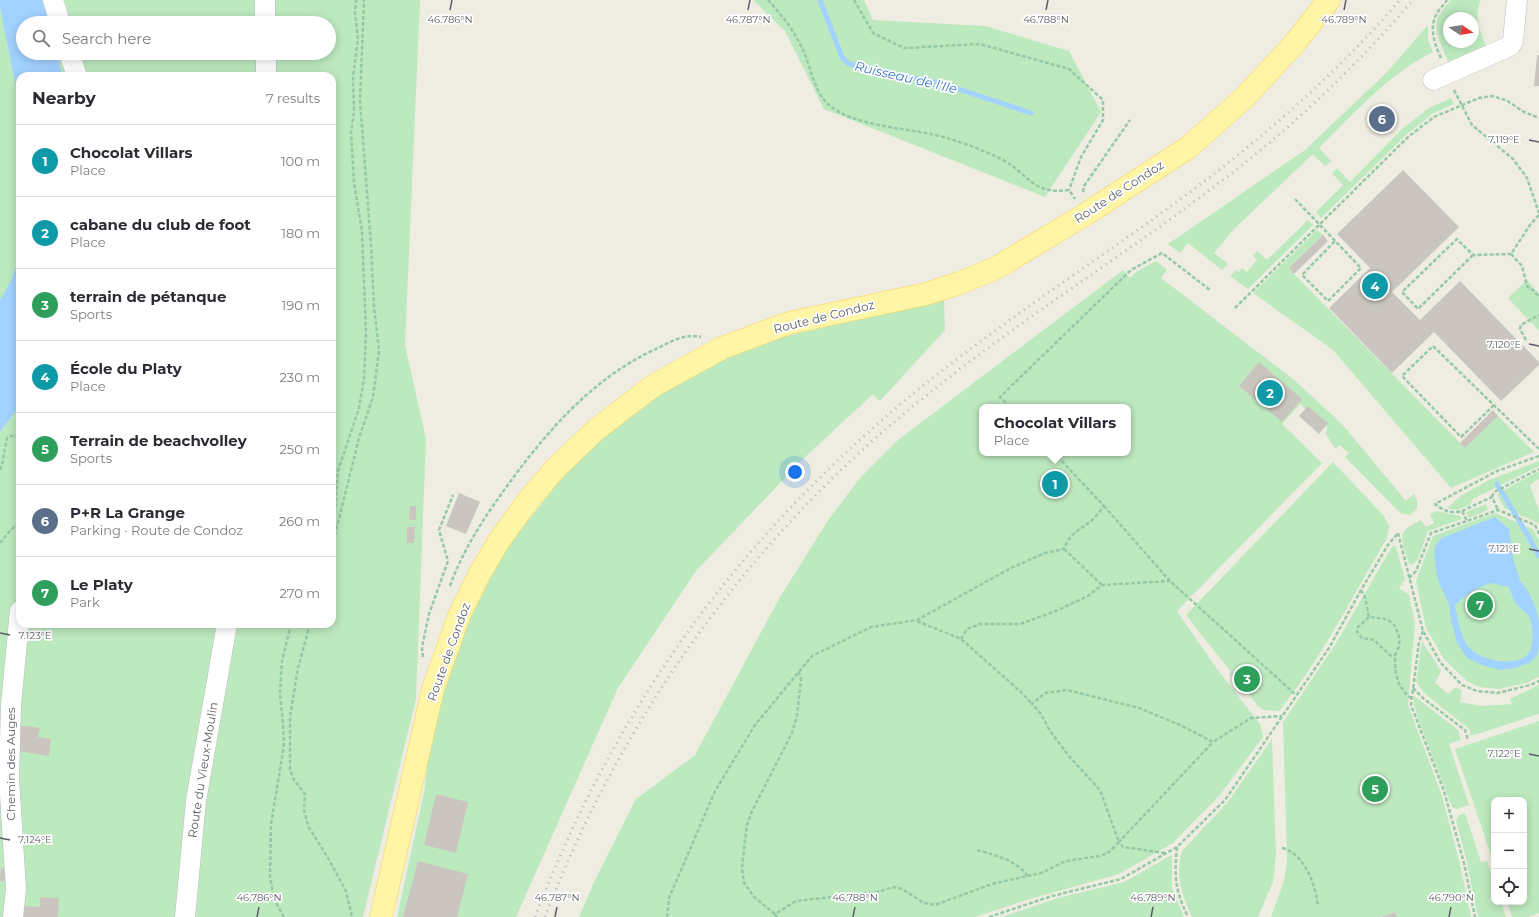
<!DOCTYPE html>
<html lang="en">
<head>
<meta charset="utf-8">
<style>
  :root { --surface:#fff; --page:#f2f2f3; --text:#2b2b33; --muted:#7c7c81; --line:#e1e1e2; --accent:#0f766e }
  body { margin:0; font-family:Montserrat,sans-serif; background:var(--page); color:var(--text) }
  .controls { position:absolute; right:12px; bottom:12px; display:grid; overflow:hidden; border-radius:8px; box-shadow:0 2px 10px #0003 }
  .controls button { width:36px; height:36px; display:grid; place-items:center; padding:0; border:0; border-bottom:1px solid var(--line); background:var(--surface); color:var(--text); font:20px sans-serif }
  .compass { position:absolute; left:1443px; top:12px; width:36px; height:36px; border-radius:50%; background:var(--surface); box-shadow:0 2px 10px #0003; rotate:102deg }
  .you { position:absolute; left:795px; top:472px; width:14px; height:14px; margin:-10px; border:3px solid #fff; border-radius:50%; background:#1a73e8; box-shadow:0 0 0 6px #1a73e833 }
  .badge { display:grid; place-items:center; width:26px; height:26px; border-radius:50%; background:var(--accent); color:#fff; font-size:13px; font-weight:700 }
  .pin { position:absolute; translate:-50% -50%; border:2px solid #fff; box-shadow:0 1px 4px #0006 }
  .popup { position:absolute; left:979px; top:404px; width:152px; height:52px; box-sizing:border-box; display:grid; place-content:center; border-radius:8px; background:var(--surface); filter:drop-shadow(0 1px 3px #0005); font-size:13px; white-space:nowrap; color:var(--muted) }
  .popup b { font-size:15px; color:var(--text) }
  .popup::after { content:''; position:absolute; left:50%; top:100%; margin-left:-8px; border:8px solid transparent; border-top-color:var(--surface) }
  .list { margin:0; padding:0; list-style:none }
  h2 { display:flex; justify-content:space-between; align-items:center; height:52px; margin:0; padding:0 16px; font-size:17px }
  h2 small { font-size:13px; font-weight:400; color:var(--muted) }
  .list li { display:grid; grid-template-columns:26px 1fr auto; gap:12px; align-items:center; box-sizing:border-box; height:72px; padding:0 16px; border-top:1px solid var(--line) }
  .list b { display:block; font-size:15px; white-space:nowrap }
  .list p { margin:0; font-size:13px; white-space:nowrap; color:var(--muted) }
  .list em { font-size:13px; font-style:normal; color:var(--muted) }
  .icon { flex:none; width:22px; height:22px; fill:none; stroke:currentColor; stroke-width:2; stroke-linecap:round; stroke-linejoin:round }
  .map { position:relative; flex:none; width:1539px; height:917px; overflow:hidden }
  .search { position:absolute; background:var(--surface); box-shadow:0 2px 10px #0003; left:16px; top:16px; width:320px; height:44px; display:flex; align-items:center; gap:10px; box-sizing:border-box; padding:0 14px; border-radius:22px; color:var(--muted); font-size:15px }
  .panel { position:absolute; background:var(--surface); box-shadow:0 2px 10px #0003; left:16px; top:72px; width:320px; height:556px; border-radius:12px }
  .map>svg:first-child { display:block }
</style>
</head>
<body>
<div class="map">
<svg width="1539" height="917" viewBox="0 0 1539 917">
  <rect width="100%" height="100%" fill="#efede2"/>
  <g fill="#bde9bf" fill-rule="evenodd">
    <path d="M0 0H45L52 23H23V53H329V23H71L64 0H420L405 345 426 439 416 699 363 917H0ZM20 76H332V624H20Z"/>
    <path d="M753 0H864L873 20 985 26 1069 51 1101 112 1045 197 824 109 785 31Z"/>
    <path d="M1451 0H1481C1473 17 1480 29 1486 46L1449 64C1444 50 1431 29 1439 15 1442 10 1447 5 1451 0ZM1449 18H1473V42H1449Z"/>
    <path d="M1428 25V40L1433 52C1388 74 1354 114 1319 148L1331 161 1325 166 1313 154 1235 228 1214 253 1228 264 1222 270 1188 243 1180 253 1168 244 1305 150 1387 72Z"/>
    <path d="M1451 98 1454 104 1432 114 1406 135 1321 218 1316 212 1343 185 1332 173 1337 168 1350 182 1402 129 1429 108Z"/>
    <path d="M1308 220 1313 225 1248 289 1230 276 1236 270 1239 272 1242 268 1247 272 1257 260 1253 256 1257 251 1267 260Z"/>
    <path d="M1317 230 1323 235 1289 268 1294 274 1465 448 1498 416 1534 452 1451 488 1333 350 1253 293Z"/>
    <path d="M1156 261 1167 270 1161 278 1293 379 1341 423 1406 501 1414 494 1417 500V509L1410 515 1400 513 1345 457 1349 453 1339 445 1336 449 1333 446 1326 434 1327 427 1300 404 1282 424 1322 463 1177 611 1217 669 1260 724 1263 737 1220 795 1173 843 1119 874 1023 901 975 917H579L595 880 636 799 695 755 780 597 829 519 860 478 898 440 1123 270 1130 278 1136 272ZM982 407H1128V453H982Z"/>
    <path d="M1527 280 1539 294V331L1508 298Z"/>
    <path d="M944 300 945 330 880 401 873 394 803 459 696 571 618 688 516 917H397L424 793 429 749 442 691 465 619 505 550 564 475 606 434 660 393 724 358 782 337Z"/>
    <path d="M1539 461V466L1473 499 1470 505 1456 510 1447 508 1462 495 1489 480Z"/>
    <path d="M1333 462 1384 516 1389 526 1387 538C1352 597 1322 658 1279 711L1264 710 1258 706 1240 683 1229 674 1231 672 1186 615Z"/>
    <path d="M1539 471V479L1530 485 1539 511V525L1538 523 1504 508 1497 494Z"/>
    <path d="M1486 504 1488 510 1469 518 1466 512Z"/>
    <path d="M1437 511 1460 516 1462 519 1428 531 1418 559 1412 565 1409 564C1407 556 1400 541 1403 533 1406 527 1416 523 1421 520L1426 527 1434 523 1430 514Z"/>
    <path d="M1495 513 1533 529 1539 540V677L1526 683 1499 689 1479 687 1467 681 1444 659 1426 628 1416 581 1433 536Z"/>
    <path d="M1393 545 1396 547 1405 579 1399 588 1409 595 1415 623 1408 705 1441 793 1459 860 1471 917H1397L1395 912 1380 917H1271L1284 881 1287 860 1283 722 1335 645Z"/>
    <path d="M1422 641 1441 671 1435 683 1448 694 1456 687 1462 691 1460 702 1482 706 1512 704 1510 699 1539 685V714L1471 736 1469 729 1424 693 1416 682Z"/>
    <path d="M1414 696 1458 730 1461 740 1449 744 1469 805 1457 809 1452 807 1418 719 1414 704Z"/>
    <path d="M1539 721V913L1528 917H1512L1507 902H1524V800H1494V864L1455 749Z"/>
    <path d="M1272 739 1276 855 1273 882 1258 917H1192C1182 895 1175 875 1182 851L1227 803Z"/>
    <path d="M1465 813 1481 862 1487 861 1494 881V902H1501L1506 917H1478L1466 858 1456 821 1459 815Z"/>
    <path d="M1172 855V888L1184 917H1002L1058 898 1124 882Z"/>
  </g>
  <g fill="#a2d2ff" fill-rule="evenodd">
    <path d="M0 0H42L50 23H23V53H57L62 76H20V107L0 7Z"/>
    <path d="M20 257V405L0 432V300L11 281Z"/>
    <path d="M1495 517 1509 529 1513 558 1520 580 1528 591 1536 608 1539 623V648L1537 656 1529 663 1515 668 1501 670 1482 665 1467 658 1457 643 1451 620 1449 604 1438 581 1434 555 1435 546 1442 538ZM1491 583 1509 587C1511 593 1514 602 1518 606 1525 613 1528 612 1531 622 1533 631 1534 648 1527 655 1515 668 1478 660 1468 646 1460 635 1458 619 1455 606 1465 594 1477 588 1491 583Z"/>
  </g>
  <g fill="none" stroke-linecap="round" stroke-linejoin="round">
    <g stroke="#a2d2ff" stroke-width="5">
      <path d="M820 0 842 57 849 64 943 84 1031 113"/>
      <path d="M1497 484 1527 534 1539 556"/>
    </g>
  </g>
  <g fill="#cac6bf">
    <path d="M1537 55H1539V86H1534Z"/>
    <path d="M1403 170 1459 227 1392 292 1420 320 1460 281 1539 362V365L1501 401 1434 332 1392 373 1329 308 1370 268 1337 234Z"/>
    <path d="M1323 235 1328 241 1294 274 1289 268Z"/>
    <path d="M1259 362 1302 399 1282 422 1239 386Z"/>
    <path d="M1308 406 1328 423 1319 434 1299 416Z"/>
    <path d="M1493 410 1498 416 1465 448 1460 443Z"/>
    <path d="M459 493 480 502 466 534 446 526Z"/>
    <path d="M410 506H416V520H409Z"/>
    <path d="M407 527H415L414 543H407Z"/>
    <path d="M16 725 40 728 38 737 51 739 49 756 12 750Z"/>
    <path d="M436 794 468 802 456 853 424 845Z"/>
    <path d="M418 861 468 874 457 917H403Z"/>
    <path d="M1 868 9 869 8 882 0 881Z"/>
    <path d="M40 897 59 898 58 917H17V906L40 907Z"/>
    <path d="M1395 912 1397 917H1381Z"/>
  </g>
  <g fill="none" stroke-linecap="round" stroke-linejoin="round">
    <g stroke="#babdc3" stroke-width="21">
      <g id="minor">
        <path d="M53 0 60 23"/>
        <path d="M265 0V23"/>
        <path d="M69 53 77 76"/>
        <path d="M266 76V53"/>
        <path d="M1433 80 1510 46 1513 41 1517 0"/>
        <path d="M13 917 16 889 9 779 11 705 20 611"/>
        <path d="M185 917 196 801 227 624"/>
      </g>
    </g>
    <g stroke="#fcd34e" stroke-width="23">
      <path id="major" d="M381 917 433 689 459 616 480 573 499 541 527 502 556 468 597 429 653 386 722 348 789 323 926 294 960 283 996 268 1086 214 1189 147 1245 97 1294 44 1329 0"/>
    </g>
    <g stroke="#95caa6" stroke-width="2.5" stroke-dasharray="4 2" stroke-linecap="butt">
      <path d="M768 0C780 13 792 28 800 44 810 61 812 87 826 102 852 129 915 127 950 139 967 144 985 151 1001 159 1030 174 1031 195 1069 190L1075 199"/>
      <path d="M854 0 873 33 904 48 980 44 1069 69 1103 100V120L1081 157 1069 190"/>
      <path d="M1441 58C1435 45 1429 29 1436 15 1438 10 1444 5 1447 0"/>
      <path d="M1454 90 1472 125 1513 159 1527 178 1539 213"/>
      <path d="M1083 192 1084 186 1130 120"/>
      <path d="M1295 199 1361 268 1328 301 1302 275 1335 241"/>
      <path d="M1539 215 1530 225 1511 254 1522 266 1527 286 1534 291 1539 297"/>
      <path d="M1473 255 1418 309 1402 292 1457 239 1473 255 1511 254"/>
      <path d="M1235 308 1408 137 1434 117 1479 98 1492 96 1506 100 1524 112 1539 118"/>
      <path d="M1526 340 1520 329 1521 325 1539 315"/>
      <path d="M1494 405 1461 437 1402 376 1433 346 1539 449"/>
      <path d="M1010 407 1000 397 1131 270 1162 253 1210 290"/>
      <path d="M1539 456 1497 471 1435 504C1443 511 1453 514 1462 511L1467 521 1498 510 1535 525 1539 534"/>
      <path d="M0 470 2 465 7 438 11 436H20"/>
      <path d="M1492 497 1493 494 1496 491 1539 469"/>
      <path d="M1104 506 1170 581 1296 695"/>
      <path d="M1462 511 1492 497 1498 510"/>
      <path d="M332 519 335 512 338 471 359 408 364 378 366 333 362 231 354 183 351 133 354 112 353 77 358 39 355 13 356 0"/>
      <path d="M1398 533 1423 631 1440 662 1462 685 1477 691 1498 693 1530 685 1539 681"/>
      <path d="M0 543 10 531 20 521"/>
      <path d="M332 547 359 438 373 397 379 351 374 306 371 245 360 101 364 0"/>
      <path d="M1064 549 1102 585"/>
      <path d="M1409 578 1416 571 1431 533 1467 521"/>
      <path d="M450 586C462 552 483 519 505 489 545 433 593 377 658 348 672 341 686 333 701 337"/>
      <path d="M1361 590 1365 597 1369 617C1381 618 1393 618 1397 631 1399 635 1400 641 1399 646 1398 650 1395 653 1395 657 1395 675 1397 687 1411 698"/>
      <path d="M1369 617 1358 627 1357 632 1362 638 1374 640 1391 656 1395 655"/>
      <path d="M917 621 961 639 1021 692 1032 704"/>
      <path d="M310 624 298 668 290 717V769L294 780 305 794 304 809 308 826 328 858 346 891 352 917"/>
      <path d="M1423 631 1419 642 1411 705 1444 791 1464 863 1475 917"/>
      <path d="M961 639 967 629 980 624H1020L1056 611 1088 596 1102 585 1170 581"/>
      <path d="M423 657 422 647 429 614 448 561 439 530 453 495"/>
      <path d="M1413 688 1424 699 1465 730 1468 740"/>
      <path d="M1177 847C1174 877 1175 890 1188 917"/>
      <path d="M1282 848C1305 854 1315 884 1318 906"/>
      <path d="M977 850C997 856 1014 859 1028 876"/>
      <path d="M1165 853 1123 847 1119 842 1213 742"/>
      <path d="M775 914 755 898 744 883 742 869 744 849 747 825 752 811 792 733 797 716 801 679 799 672"/>
      <path d="M284 917 274 899 270 877 271 824 284 745 283 724 280 694 282 661 291 624"/>
      <path d="M667 917 669 898 715 791 755 725 812 656 871 627 917 620 1011 568 1045 553 1064 549C1070 533 1078 531 1091 521 1096 517 1100 511 1104 506L1054 453"/>
      <path d="M777 917 775 914 796 901 877 892 894 887 902 889 924 903 935 905 992 884 1041 873 1066 861 1100 856 1109 852 1119 842 1100 790 1068 755 1050 731 1041 714 1032 704 1045 693 1067 690 1139 708 1180 725 1213 742 1251 718 1282 716"/>
      <path d="M989 917 1052 896 1121 879 1177 847 1225 800 1329 648 1361 590 1388 545 1398 533"/>
    </g>
    <use href="#minor" stroke="#fff" stroke-width="20"/>
    <use href="#major" stroke="#fff5a7" stroke-width="22"/>
    <g stroke="#b6b7b8" stroke-width="3" stroke-dasharray="1 5" stroke-linecap="butt">
      <path d="M535 917C623 688 761 508 956 360 1026 306 1100 258 1171 206 1255 145 1333 78 1400 0"/>
      <path d="M545 917C609 750 709 598 837 474 876 436 917 402 960 369 1050 300 1147 240 1237 169 1301 119 1360 62 1413 0"/>
    </g>
  </g>
  <path fill="none" stroke="#5b5f65" stroke-width="1.5" d="M450 10 452 0M748 10 750 0M1046 10 1048 0M1344 10 1346 0M1529 140 1539 142M1529 344 1539 346M1529 549 1539 551M0 633 10 635M1529 754 1539 756M0 838 10 840M257 917 259 907M555 917 557 907M853 917 855 907M1151 917 1153 907M1449 917 1451 907"/>
  <g text-anchor="middle" stroke-width="3.5" stroke-linejoin="round" paint-order="stroke">
    <g font-size="12" fill="#5b5f65" stroke="#fff">
      <text transform="translate(1119 192) rotate(-33)" y="4">Route de Condoz</text>
      <text transform="translate(824 317) rotate(-14)" y="4">Route de Condoz</text>
      <text transform="translate(449 652) rotate(-70)" y="4">Route de Condoz</text>
      <text transform="translate(11 764) rotate(-90)" y="4">Chemin des Auges</text>
      <text transform="translate(203 770) rotate(-81)" y="4">Route du Vieux-Moulin</text>
    </g>
    <g font-size="13" font-style="italic" fill="#3976c3" stroke="#fff">
      <text transform="translate(906 77) rotate(13)" y="5">Ruisseau de l'Ile</text>
    </g>
  </g>
  <g font-size="10" text-anchor="middle" fill="#5b5f65" stroke="#fff" stroke-width="3.5" stroke-linejoin="round" paint-order="stroke">
    <text x="450" y="23">46.786°N</text>
    <text x="748" y="23">46.787°N</text>
    <text x="1046" y="23">46.788°N</text>
    <text x="1344" y="23">46.789°N</text>
    <text x="1504" y="143">7.119°E</text>
    <text x="1504" y="348">7.120°E</text>
    <text x="1504" y="552">7.121°E</text>
    <text x="35" y="639">7.123°E</text>
    <text x="1504" y="757">7.122°E</text>
    <text x="35" y="843">7.124°E</text>
    <text x="259" y="901">46.786°N</text>
    <text x="557" y="901">46.787°N</text>
    <text x="855" y="901">46.788°N</text>
    <text x="1153" y="901">46.789°N</text>
    <text x="1451" y="901">46.790°N</text>
  </g>
</svg>
<div class="controls">
<button>+</button>
<button>−</button>
<button><svg class="icon" aria-label="locate" viewBox="0 0 24 24"><circle cx="12" cy="12" r="6"/><path d="M12 2v4M12 18v4M2 12h4M18 12h4"/></svg></button>
</div>
<svg class="compass" viewBox="-18 -18 36 36"><path d="M0-13l5 13h-10z" fill="#e53935"/><path d="M0 13l5-13h-10z" fill="#7c7c81"/></svg>
<div class="you"></div>
<div class="pin badge" style="left:1055px;top:484px;background:#0f9aa8">1</div>
<div class="popup"><b>Chocolat Villars</b>Place</div>
<div class="pin badge" style="left:1270px;top:393px;background:#0f9aa8">2</div>
<div class="pin badge" style="left:1247px;top:679px;background:#2e9e5b">3</div>
<div class="pin badge" style="left:1375px;top:286px;background:#0f9aa8">4</div>
<div class="pin badge" style="left:1375px;top:789px;background:#2e9e5b">5</div>
<div class="pin badge" style="left:1382px;top:119px;background:#5c6f8a">6</div>
<div class="pin badge" style="left:1480px;top:605px;background:#2e9e5b">7</div>
<div class="search"><svg class="icon" aria-label="search" viewBox="0 0 24 24"><circle cx="10" cy="10" r="6"/><path d="M15 15l6 6"/></svg>Search here</div>
<section class="panel">
<h2>Nearby<small>7 results</small></h2>
<ul class="list">
<li><span class="badge" style="background:#0f9aa8">1</span><div><b>Chocolat Villars</b><p>Place</p></div><em>100 m</em></li>
<li><span class="badge" style="background:#0f9aa8">2</span><div><b>cabane du club de foot</b><p>Place</p></div><em>180 m</em></li>
<li><span class="badge" style="background:#2e9e5b">3</span><div><b>terrain de pétanque</b><p>Sports</p></div><em>190 m</em></li>
<li><span class="badge" style="background:#0f9aa8">4</span><div><b>École du Platy</b><p>Place</p></div><em>230 m</em></li>
<li><span class="badge" style="background:#2e9e5b">5</span><div><b>Terrain de beachvolley</b><p>Sports</p></div><em>250 m</em></li>
<li><span class="badge" style="background:#5c6f8a">6</span><div><b>P+R La Grange</b><p>Parking · Route de Condoz</p></div><em>260 m</em></li>
<li><span class="badge" style="background:#2e9e5b">7</span><div><b>Le Platy</b><p>Park</p></div><em>270 m</em></li>
</ul>
</section>
</div>
</body>
</html>
